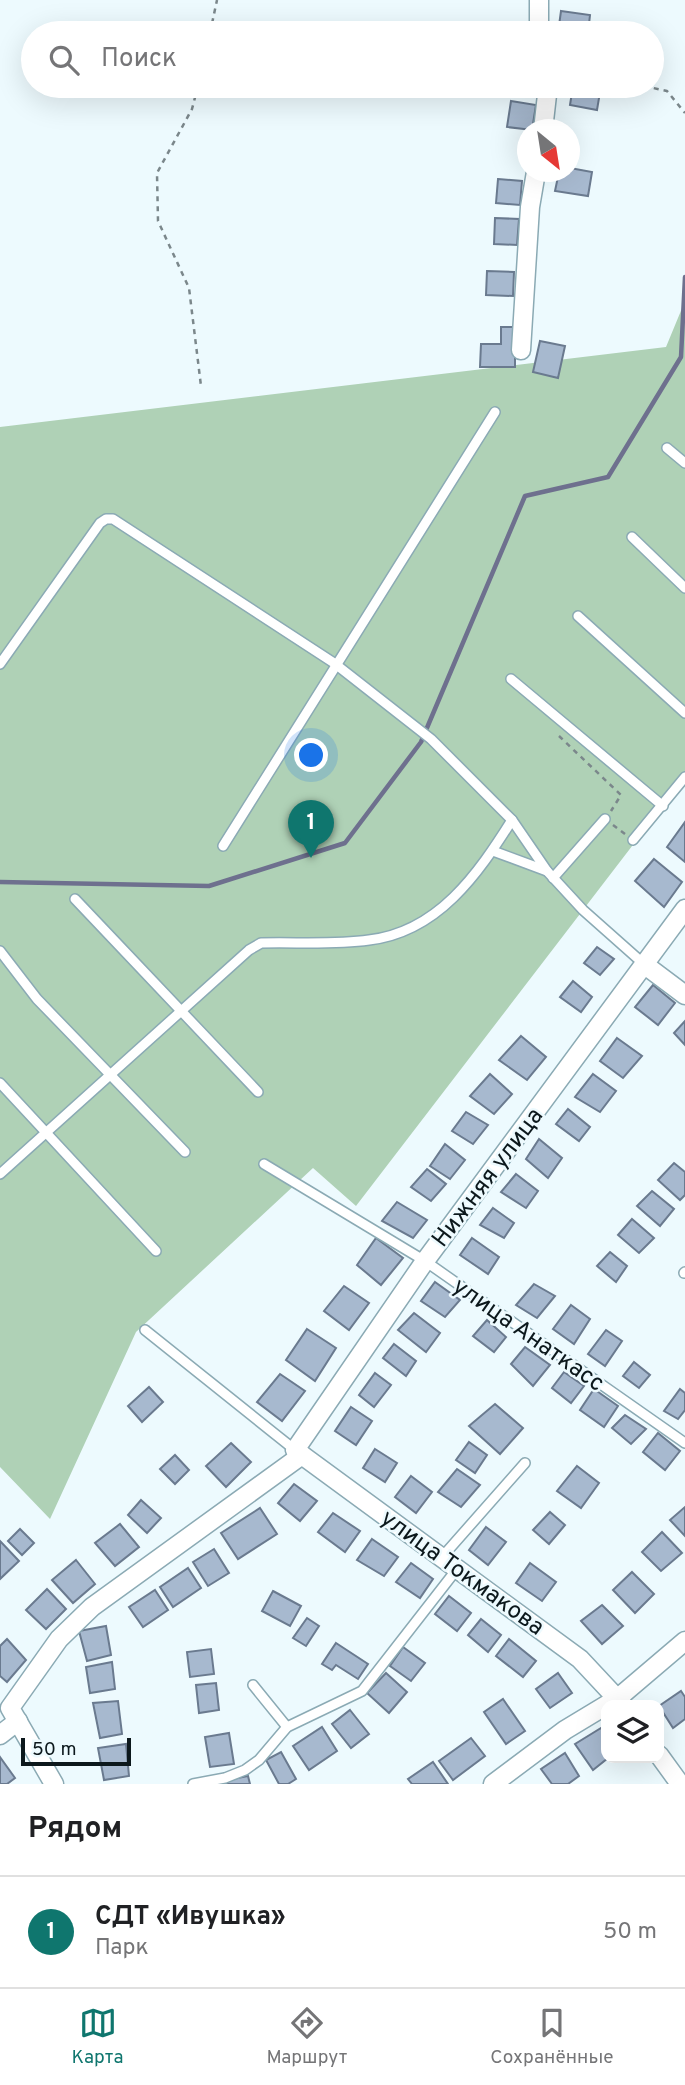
<!DOCTYPE html>
<html lang="ru">
<head>
<meta charset="utf-8">
<style>
  :root { --surface:#fff; --page:#f6f6f6; --text:#202124; --muted:#757577; --line:#e0e0e0; --accent:#0f766e }
  body { margin:0; font-family:Overpass,sans-serif; background:var(--page); color:var(--text) }
  .controls { position:absolute; right:21px; bottom:21px; display:grid; overflow:hidden; border-radius:14px; box-shadow:0 7px 28px #0002 }
  .controls button { width:63px; height:63px; display:grid; place-items:center; padding:0; border:0; border-bottom:2px solid var(--line); background:var(--surface); color:var(--text); font:35px sans-serif }
  .compass { position:absolute; left:517px; top:119px; width:63px; height:63px; border-radius:50%; background:var(--surface); box-shadow:0 7px 28px #0002; rotate:150deg }
  .scale { position:absolute; left:21px; bottom:18px; width:110px; box-sizing:border-box; padding-left:7px; border:4px solid #0c181c; border-top:0; font-size:19px; line-height:24px; white-space:nowrap; color:#0c181c; -webkit-text-stroke:5px #edfafe; paint-order:stroke }
  .you { position:absolute; left:312px; top:756px; width:24px; height:24px; margin:-18px; border:5px solid #fff; border-radius:50%; background:#1a73e8; box-shadow:0 0 0 10px #1a73e833 }
  .badge { display:grid; place-items:center; width:46px; height:46px; border-radius:50%; background:var(--accent); color:#fff; font-size:23px; font-weight:700 }
  .pin { position:absolute; translate:-50% -58px; filter:drop-shadow(0 2px 4px #0008) }
  .pin::after { content:''; position:absolute; top:37px; width:24px; height:21px; background:inherit; clip-path:polygon(0 0,100% 0,50% 100%) }
  .list { margin:0; padding:0; list-style:none }
  h2 { display:flex; justify-content:space-between; align-items:center; height:91px; margin:0; padding:0 28px; font-size:30px }
  h2 small { font-size:23px; font-weight:400; color:var(--muted) }
  .list li { display:grid; grid-template-columns:46px 1fr auto; gap:21px; align-items:center; box-sizing:border-box; height:112px; padding:0 28px; border-top:2px solid var(--line) }
  .list b { display:block; font-size:26px; white-space:nowrap }
  .list p { margin:0; font-size:23px; white-space:nowrap; color:var(--muted) }
  .list em { font-size:23px; font-style:normal; color:var(--muted) }
  .icon { flex:none; width:38px; height:38px; fill:none; stroke:currentColor; stroke-width:2; stroke-linecap:round; stroke-linejoin:round }
  .map { position:relative; flex:none; width:685px; height:1784px; overflow:hidden }
  .search { position:absolute; background:var(--surface); box-shadow:0 7px 28px #0002; left:21px; right:21px; top:21px; height:77px; display:flex; align-items:center; gap:18px; box-sizing:border-box; padding:0 24px; border-radius:38px; color:var(--muted); font-size:26px }
  .sheet { height:203px; background:var(--surface) }
  nav { display:flex; justify-content:space-around; align-items:center; box-sizing:border-box; height:98px; border-top:2px solid var(--line); background:var(--surface); font-size:19px; color:var(--muted) }
  nav a { display:grid; justify-items:center; gap:4px }
  nav .on { color:var(--accent) }
  .map>svg:first-child { display:block }
</style>
</head>
<body>
<div class="map">
<svg width="685" height="1784" viewBox="0 0 685 1784">
  <rect width="100%" height="100%" fill="#edfafe"/>
  <path fill="#afd1b6" d="M685 301V777L356 1206 313 1168 136 1332 50 1519 0 1467V427L666 347Z"/>
  <g fill="none" stroke-linecap="round" stroke-linejoin="round">
    <path stroke="#6e708e" stroke-width="4.5" d="M0 882 209 886 345 843 421 742 525 496 608 477 681 357 685 277"/>
  </g>
  <g fill="#a7b9cf" stroke="#6a7a8f" stroke-width="2">
    <path d="M561 11 590 15 588 33H558Z"/>
    <path d="M573 86H601L597 110 570 105Z"/>
    <path d="M511 101 536 105 532 130 507 127Z"/>
    <path d="M570 168 592 172 588 196 555 191 559 172H570Z"/>
    <path d="M498 179 522 181 520 205 496 203Z"/>
    <path d="M495 218 519 219 517 245 494 244Z"/>
    <path d="M487 271 514 272 513 296 486 295Z"/>
    <path d="M501 327H515V367H480L481 344H501Z"/>
    <path d="M540 341 565 346 558 378 533 372Z"/>
    <path d="M685 822V862L667 847Z"/>
    <path d="M654 859 682 882 664 907 635 881Z"/>
    <path d="M597 947 614 959 600 975 584 963Z"/>
    <path d="M573 981 592 997 581 1012 560 997Z"/>
    <path d="M653 985 675 1003 658 1025 635 1007Z"/>
    <path d="M685 1021V1045L674 1033Z"/>
    <path d="M521 1036 546 1057 527 1080 499 1060Z"/>
    <path d="M617 1038 642 1056 623 1078 600 1061Z"/>
    <path d="M490 1074 512 1094 494 1114 470 1096Z"/>
    <path d="M593 1074 616 1091 600 1112 575 1097Z"/>
    <path d="M568 1109 590 1127 579 1141 556 1124Z"/>
    <path d="M466 1112 488 1125 473 1144 452 1131Z"/>
    <path d="M539 1139 562 1158 548 1178 526 1159Z"/>
    <path d="M445 1144 465 1160 450 1179 430 1166Z"/>
    <path d="M674 1163 685 1172V1195L680 1200 658 1180Z"/>
    <path d="M427 1169 446 1184 431 1201 411 1187Z"/>
    <path d="M516 1174 538 1191 526 1208 501 1192Z"/>
    <path d="M652 1191 674 1209 660 1226 637 1206Z"/>
    <path d="M397 1202 427 1220 413 1238 382 1221Z"/>
    <path d="M493 1208 514 1223 504 1238 480 1225Z"/>
    <path d="M632 1219 654 1238 639 1253 618 1235Z"/>
    <path d="M376 1238 403 1258 381 1285 357 1265Z"/>
    <path d="M472 1238 499 1257 488 1274 460 1255Z"/>
    <path d="M610 1252 627 1266 616 1282 597 1266Z"/>
    <path d="M435 1282 460 1300 445 1317 421 1301Z"/>
    <path d="M534 1284 555 1296 537 1318 516 1305Z"/>
    <path d="M344 1286 369 1303 349 1330 324 1311Z"/>
    <path d="M571 1305 590 1319 574 1344 553 1329Z"/>
    <path d="M414 1313 440 1333 426 1352 398 1330Z"/>
    <path d="M487 1320 506 1337 494 1352 473 1336Z"/>
    <path d="M307 1329 336 1348 315 1381 286 1360Z"/>
    <path d="M606 1330 622 1341 605 1366 588 1354Z"/>
    <path d="M394 1344 416 1361 406 1376 383 1358Z"/>
    <path d="M525 1347 550 1365 533 1386 511 1364Z"/>
    <path d="M634 1362 650 1375 639 1388 623 1376Z"/>
    <path d="M564 1372 584 1386 571 1403 552 1388Z"/>
    <path d="M375 1373 391 1385 374 1407 359 1395Z"/>
    <path d="M280 1374 305 1391 282 1421 257 1402Z"/>
    <path d="M149 1387 163 1402 142 1422 128 1406Z"/>
    <path d="M594 1389 618 1406 604 1427 580 1410Z"/>
    <path d="M680 1389 685 1393V1410L678 1419 664 1411Z"/>
    <path d="M495 1404 523 1428 500 1454 469 1426Z"/>
    <path d="M351 1407 372 1421 356 1445 335 1431Z"/>
    <path d="M625 1415 646 1429 631 1444 612 1428Z"/>
    <path d="M658 1433 680 1451 665 1470 643 1452Z"/>
    <path d="M469 1442 487 1455 475 1473 456 1460Z"/>
    <path d="M231 1443 251 1462 226 1487 206 1466Z"/>
    <path d="M375 1449 397 1463 385 1482 363 1468Z"/>
    <path d="M175 1455 189 1470 175 1484 160 1469Z"/>
    <path d="M577 1466 599 1483 581 1508 557 1491Z"/>
    <path d="M457 1469 480 1485 461 1507 438 1492Z"/>
    <path d="M411 1476 432 1492 416 1513 395 1497Z"/>
    <path d="M294 1484 317 1501 300 1521 278 1503Z"/>
    <path d="M141 1500 161 1518 147 1533 128 1515Z"/>
    <path d="M685 1507V1536L670 1520Z"/>
    <path d="M260 1508 277 1534 238 1559 221 1533Z"/>
    <path d="M550 1512 565 1525 549 1544 533 1530Z"/>
    <path d="M333 1513 360 1531 345 1552 318 1532Z"/>
    <path d="M120 1524 139 1547 115 1566 95 1543Z"/>
    <path d="M486 1527 506 1542 488 1565 469 1550Z"/>
    <path d="M20 1529 34 1543 22 1555 8 1541Z"/>
    <path d="M662 1532 682 1553 661 1571 642 1552Z"/>
    <path d="M372 1539 398 1557 384 1576 357 1560Z"/>
    <path d="M0 1541 19 1561 0 1579Z"/>
    <path d="M214 1549 229 1573 208 1586 193 1562Z"/>
    <path d="M76 1560 95 1584 73 1603 52 1580Z"/>
    <path d="M411 1563 433 1579 420 1598 396 1582Z"/>
    <path d="M530 1563 556 1582 542 1601 516 1583Z"/>
    <path d="M188 1568 201 1588 173 1607 160 1587Z"/>
    <path d="M632 1572 654 1594 635 1613 613 1590Z"/>
    <path d="M47 1589 66 1609 46 1629 26 1610Z"/>
    <path d="M155 1590 168 1610 143 1627 129 1607Z"/>
    <path d="M273 1591 301 1606 290 1626 262 1611Z"/>
    <path d="M449 1596 471 1613 457 1631 435 1614Z"/>
    <path d="M602 1605 623 1626 602 1644 581 1621Z"/>
    <path d="M307 1618 319 1626 306 1646 293 1638Z"/>
    <path d="M481 1619 501 1635 488 1652 468 1635Z"/>
    <path d="M106 1626 111 1655 87 1661 79 1631Z"/>
    <path d="M7 1639 26 1660 7 1682 0 1676V1646Z"/>
    <path d="M509 1639 536 1661 523 1677 496 1656Z"/>
    <path d="M336 1643 368 1664 358 1679 336 1665 332 1670 322 1664Z"/>
    <path d="M403 1647 425 1663 411 1681 390 1666Z"/>
    <path d="M211 1649 214 1674 190 1677 187 1652Z"/>
    <path d="M112 1662 115 1689 90 1693 86 1667Z"/>
    <path d="M386 1673 407 1692 389 1713 367 1693Z"/>
    <path d="M558 1673 572 1693 550 1708 536 1689Z"/>
    <path d="M216 1683 219 1710 199 1713 196 1685Z"/>
    <path d="M681 1691 685 1697V1719L673 1728 659 1706Z"/>
    <path d="M503 1699 525 1731 506 1744 484 1712Z"/>
    <path d="M118 1701 122 1734 100 1738 93 1703Z"/>
    <path d="M350 1710 369 1734 351 1748 332 1724Z"/>
    <path d="M322 1727 337 1751 309 1770 293 1746Z"/>
    <path d="M601 1728 606 1734 608 1758 593 1770 575 1744Z"/>
    <path d="M229 1733 234 1764 210 1767 205 1737Z"/>
    <path d="M471 1738 485 1756 453 1780 439 1761Z"/>
    <path d="M126 1744 129 1776 104 1780 98 1748Z"/>
    <path d="M281 1752 296 1779 288 1784H279L266 1760Z"/>
    <path d="M565 1753 579 1776 568 1784H552L541 1769Z"/>
    <path d="M0 1757 15 1778 7 1784H0Z"/>
    <path d="M433 1762 448 1784H412L408 1779Z"/>
    <path d="M248 1776 250 1784H223L222 1781Z"/>
  </g>
  <g fill="none" stroke-linecap="round" stroke-linejoin="round">
    <g stroke="#8baab4" stroke-width="12">
      <g id="service">
        <path d="M667 448 685 463"/>
        <path d="M632 537 685 588"/>
        <path d="M578 616 685 713"/>
        <path d="M0 664 100 523 106 519H113L334 663 431 739 512 820 547 871 583 910 645 965"/>
        <path d="M511 679 663 806"/>
        <path d="M633 840 685 777"/>
        <path d="M223 846 495 412"/>
        <path d="M493 851 547 871"/>
        <path d="M553 878 605 819"/>
        <path d="M75 899 258 1092"/>
        <path d="M0 951 37 999 185 1152"/>
        <path d="M0 1083 156 1251"/>
        <path d="M264 1164 425 1261 685 1443"/>
        <path d="M0 1174 249 950 261 943C296 942 334 945 369 940 438 932 478 874 512 820"/>
        <path d="M684 1273 685 1272"/>
        <path d="M145 1330 295 1450"/>
        <path d="M443 1556 525 1463"/>
        <path d="M253 1685 287 1727"/>
        <path d="M193 1784 225 1778 245 1770 259 1760 287 1727 362 1691 457 1569"/>
      </g>
    </g>
    <g stroke="#8baab4" stroke-width="21">
      <g id="minor">
        <path d="M539 0V33"/>
        <path d="M543 130 548 86"/>
        <path d="M521 350 530 207 536 172"/>
        <path d="M645 965 685 995"/>
        <path d="M623 1705 580 1659 295 1450 425 1261 685 909"/>
        <path d="M0 1735 18 1721"/>
        <path d="M659 1755 680 1784"/>
        <path d="M54 1784 10 1708 59 1639 92 1607 302 1455"/>
        <path d="M493 1784 565 1730 618 1698 685 1641"/>
      </g>
    </g>
    <g stroke="#7b878b" stroke-width="2.5" stroke-dasharray="5 5" stroke-linecap="butt">
      <path d="M210 33 217 0"/>
      <path d="M198 86 192 109 157 173 158 221 189 288 201 386"/>
      <path d="M644 86 667 91 685 113"/>
      <path d="M559 736 621 795 611 811"/>
      <path d="M613 825 625 834"/>
    </g>
    <use href="#service" stroke="#fff" stroke-width="9"/>
    <use href="#minor" stroke="#fff" stroke-width="18"/>
  </g>
  <g text-anchor="middle" stroke-width="5" stroke-linejoin="round" paint-order="stroke">
    <g font-size="24" fill="#0c181c" stroke="#edfafe">
      <text transform="translate(487 1177) rotate(-53)" y="8">Нижняя улица</text>
      <text transform="translate(529 1334) rotate(35)" y="8">улица Анаткасс</text>
      <text transform="translate(463 1572) rotate(36)" y="8">улица Токмакова</text>
    </g>
  </g>
</svg>
<div class="controls">
<button><svg class="icon" aria-label="layers" viewBox="0 0 24 24"><path d="M12 4l9 5-9 5-9-5zM3 14l9 5 9-5"/></svg></button>
</div>
<svg class="compass" viewBox="-18 -18 36 36"><path d="M0-13l5 13h-10z" fill="#e53935"/><path d="M0 13l5-13h-10z" fill="#757577"/></svg>
<div class="scale">50 m</div>
<div class="you"></div>
<div class="pin badge" style="left:311px;top:858px">1</div>
<div class="search"><svg class="icon" aria-label="search" viewBox="0 0 24 24"><circle cx="10" cy="10" r="6"/><path d="M15 15l6 6"/></svg>Поиск</div>
</div>
<section class="sheet">
<h2>Рядом<small></small></h2>
<ul class="list">
<li><span class="badge">1</span><div><b>СДТ «Ивушка»</b><p>Парк</p></div><em>50 m</em></li>
</ul>
</section>
<nav>
<a class="on"><svg class="icon" aria-label="map" viewBox="0 0 24 24"><path d="M3 6l6-2 6 2 6-2v14l-6 2-6-2-6 2zM9 4v14M15 6v14"/></svg>Карта</a>
<a><svg class="icon" aria-label="directions" viewBox="0 0 24 24"><path d="M12 3l9 9-9 9-9-9zM9 14v-3h6M13 9l2 2-2 2"/></svg>Маршрут</a>
<a><svg class="icon" aria-label="saved" viewBox="0 0 24 24"><path d="M7 4h10v16l-5-4-5 4z"/></svg>Сохранённые</a>
</nav>
</body>
</html>
